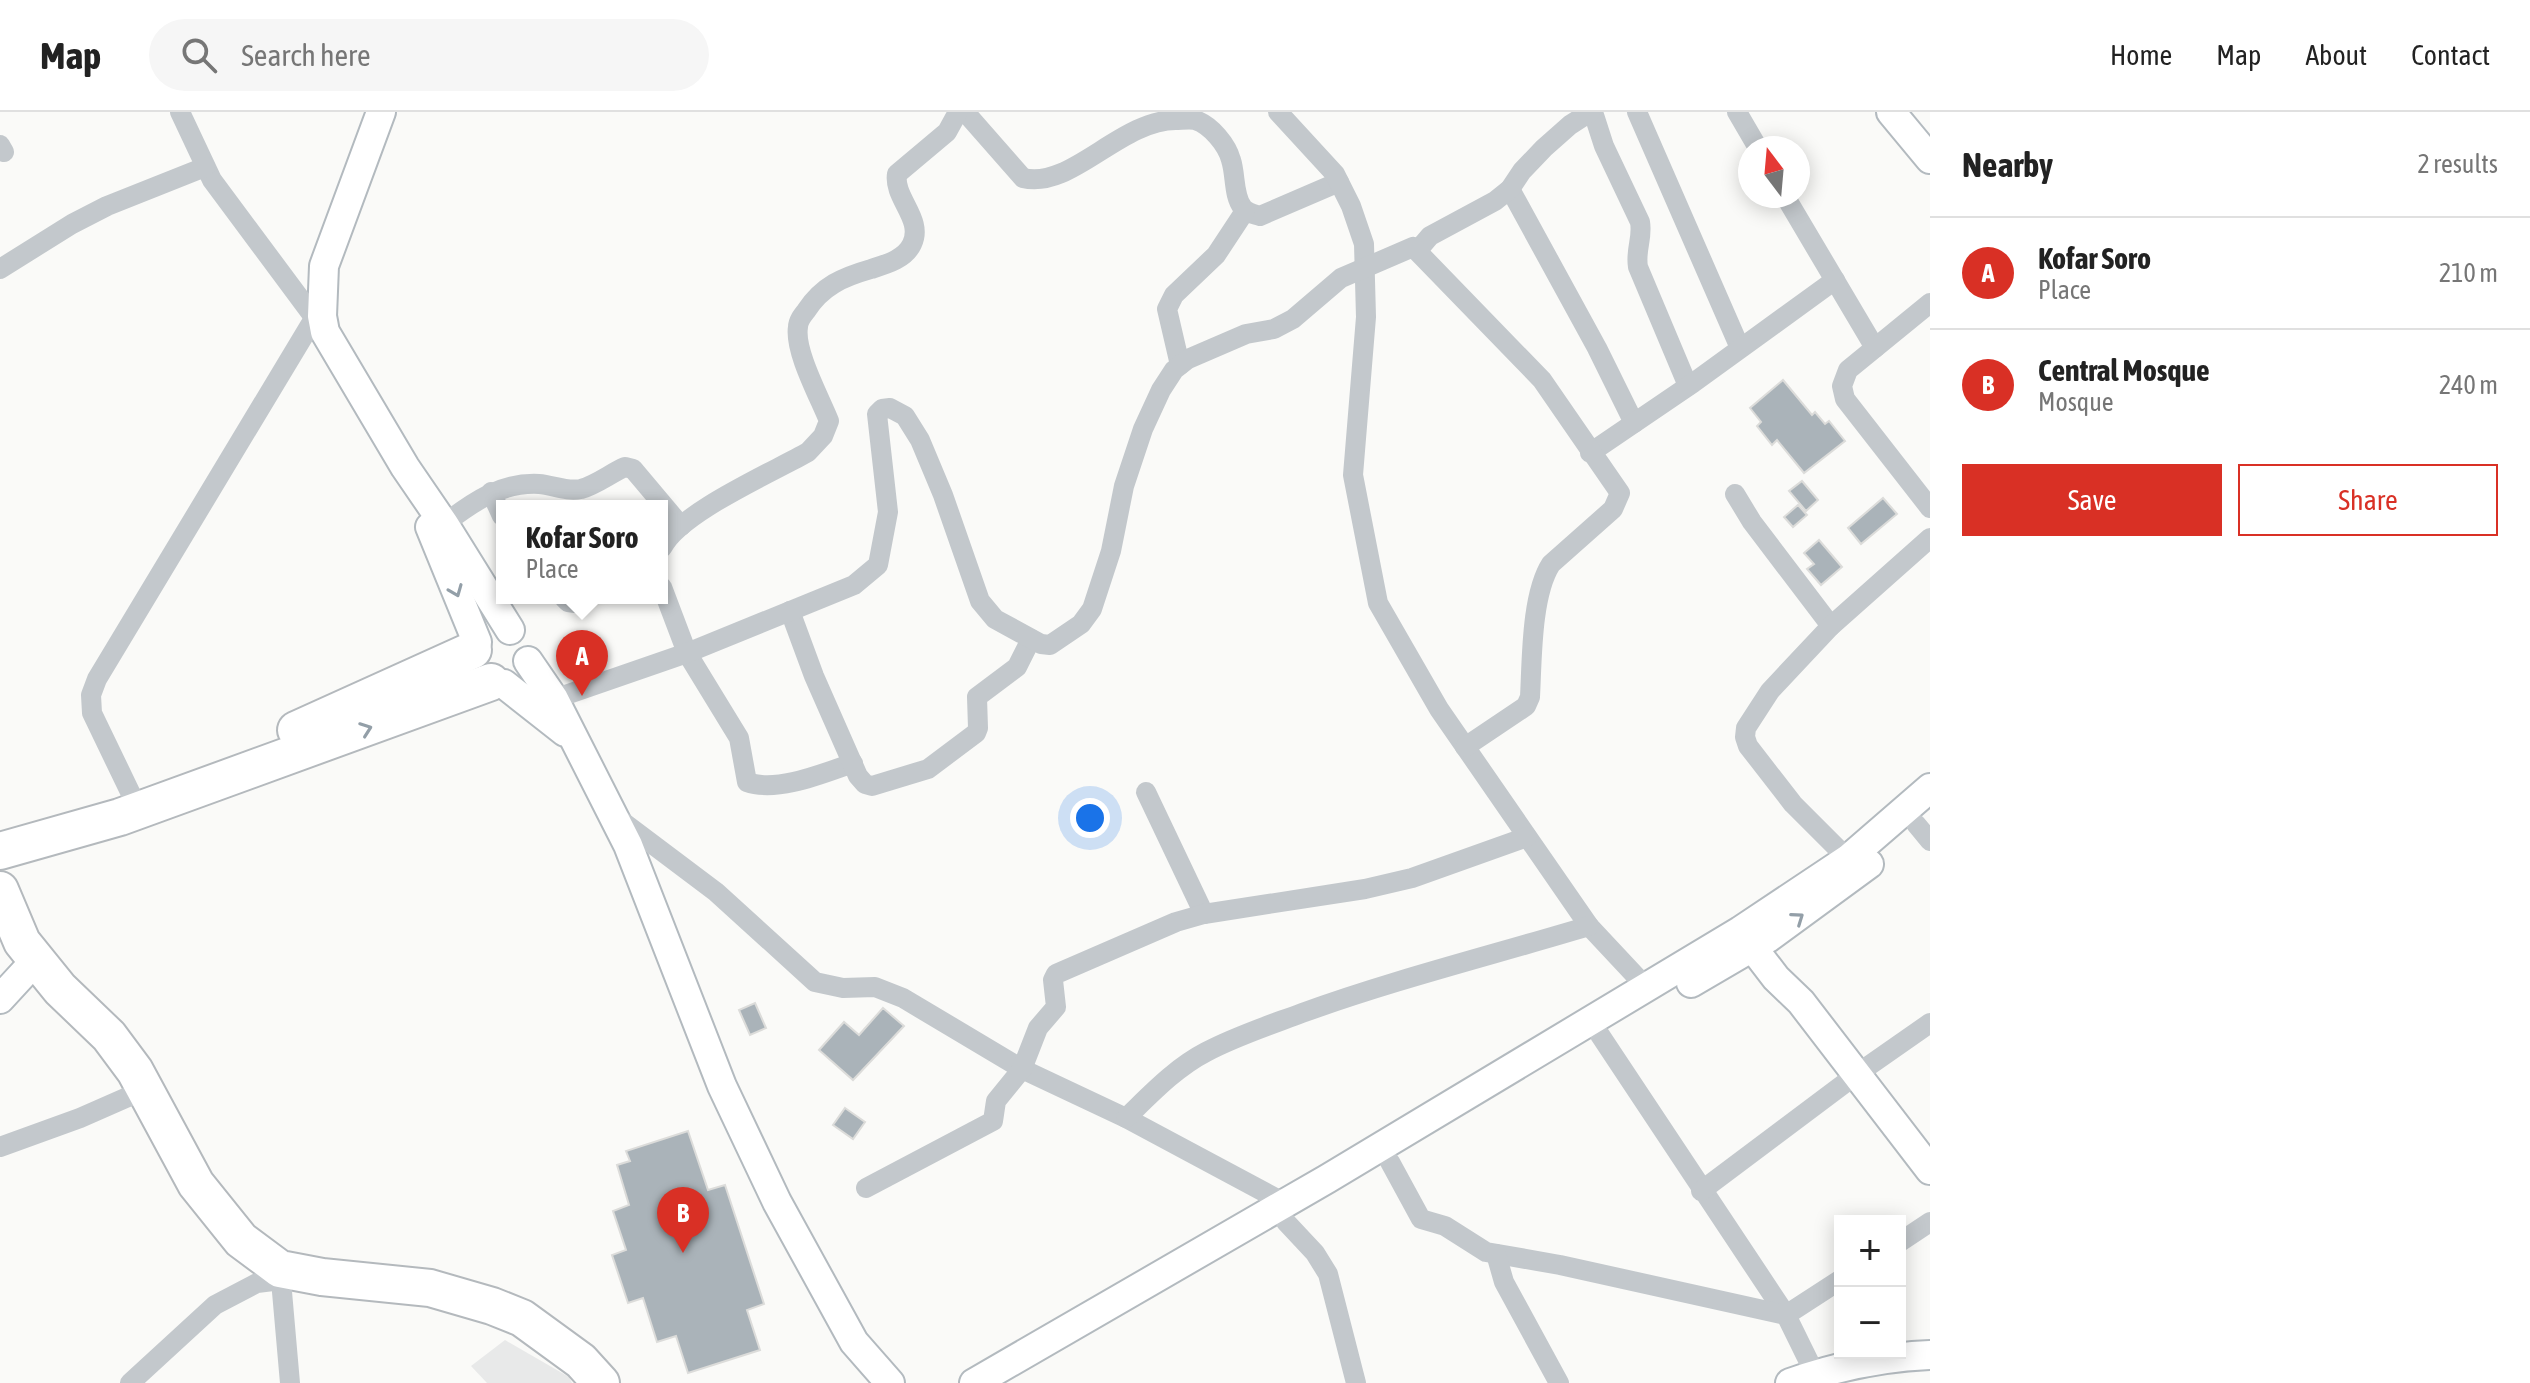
<!DOCTYPE html>
<html lang="en">
<head>
<meta charset="utf-8">
<style>
  :root { --surface:#fff; --page:#f6f6f6; --text:#222; --muted:#767676; --line:#e0e0e0; --accent:#d93025 }
  body { margin:0; font-family:"Asap Condensed",sans-serif; background:var(--page); color:var(--text) }
  .controls { position:absolute; right:24px; bottom:24px; display:grid; overflow:hidden; border-radius:0px; box-shadow:0 4px 20px #0003 }
  .controls button { width:72px; height:72px; display:grid; place-items:center; padding:0; border:0; border-bottom:2px solid var(--line); background:var(--surface); color:var(--text); font:40px sans-serif }
  .compass { position:absolute; left:1738px; top:24px; width:72px; height:72px; border-radius:50%; background:var(--surface); box-shadow:0 4px 20px #0003; rotate:344deg }
  .you { position:absolute; left:1090px; top:706px; width:28px; height:28px; margin:-20px; border:6px solid #fff; border-radius:50%; background:#1a73e8; box-shadow:0 0 0 12px #1a73e833 }
  .badge { display:grid; place-items:center; width:52px; height:52px; border-radius:50%; background:var(--accent); color:#fff; font-size:26px; font-weight:700 }
  .pin { position:absolute; translate:-50% -66px; filter:drop-shadow(0 2px 4px #0008) }
  .pin::after { content:''; position:absolute; top:42px; width:28px; height:24px; background:inherit; clip-path:polygon(0 0,100% 0,50% 100%) }
  .popup { position:absolute; left:496px; top:388px; width:172px; height:104px; box-sizing:border-box; display:grid; place-content:center; border-radius:0px; background:var(--surface); filter:drop-shadow(0 2px 6px #0005); font-size:26px; white-space:nowrap; color:var(--muted) }
  .popup b { font-size:30px; color:var(--text) }
  .popup::after { content:''; position:absolute; left:50%; top:100%; margin-left:-16px; border:16px solid transparent; border-top-color:var(--surface) }
  .list { margin:0; padding:0; list-style:none }
  h2 { display:flex; justify-content:space-between; align-items:center; height:104px; margin:0; padding:0 32px; font-size:34px }
  h2 small { font-size:26px; font-weight:400; color:var(--muted) }
  .list li { display:grid; grid-template-columns:52px 1fr auto; gap:24px; align-items:center; box-sizing:border-box; height:112px; padding:0 32px; border-top:2px solid var(--line) }
  .list b { display:block; font-size:30px; white-space:nowrap }
  .list p { margin:0; font-size:26px; white-space:nowrap; color:var(--muted) }
  .list em { font-size:26px; font-style:normal; color:var(--muted) }
  .actions { display:flex; gap:16px; padding:24px 32px }
  .actions a { flex:1; padding:18px 0; border:2px solid var(--accent); border-radius:0px; text-align:center; font-size:28px; color:var(--accent) }
  .actions .main { background:var(--accent); color:#fff }
  .icon { flex:none; width:44px; height:44px; fill:none; stroke:currentColor; stroke-width:2; stroke-linecap:round; stroke-linejoin:round }
  .map { position:relative; flex:none; width:1930px; height:1271px; overflow:hidden }
  header { display:flex; align-items:center; gap:48px; box-sizing:border-box; height:112px; padding:0 40px; background:var(--surface); border-bottom:2px solid var(--line) }
  header strong { font-size:38px }
  nav { display:flex; gap:44px; margin-inline-start:auto; font-size:28px }
  .search { width:560px; height:72px; background:var(--page); display:flex; align-items:center; gap:20px; box-sizing:border-box; padding:0 28px; border-radius:44px; color:var(--muted); font-size:30px }
  main { display:flex }
  aside { flex:1; background:var(--surface) }
  .map>svg:first-child { display:block }
</style>
</head>
<body>
<header>
<strong>Map</strong>
<div class="search"><svg class="icon" aria-label="search" viewBox="0 0 24 24"><circle cx="10" cy="10" r="6"/><path d="M15 15l6 6"/></svg>Search here</div>
<nav><a>Home</a><a>Map</a><a>About</a><a>Contact</a></nav>
</header>
<main>
<div class="map">
<svg width="1930" height="1271" viewBox="0 0 1930 1271">
  <rect width="100%" height="100%" fill="#fafaf8"/>
  <path fill="#e8e9e9" d="M505 1228 569 1265 572 1271H487L471 1254Z"/>
  <g fill="#aab3b9" stroke="#dcdcda" stroke-width="2">
    <path d="M1783 268 1812 303 1815 300 1825 312 1829 309 1845 329 1804 361 1777 328 1772 333 1757 314 1761 310 1750 296Z"/>
    <path d="M1802 369 1818 388 1806 399 1789 379Z"/>
    <path d="M1883 386 1897 402 1861 432 1848 416Z"/>
    <path d="M1798 393 1807 403 1793 415 1784 405Z"/>
    <path d="M1819 428 1842 455 1821 473 1807 457 1814 452 1804 441Z"/>
    <path d="M755 891 766 916 750 923 739 898Z"/>
    <path d="M883 896 904 914 853 968 819 938 844 910 859 923Z"/>
    <path d="M845 996 865 1010 853 1027 833 1013Z"/>
    <path d="M688 1019 708 1078 725 1073 764 1192 747 1198 760 1238 688 1261 676 1224 657 1230 643 1186 628 1191 612 1143 626 1138 613 1099 629 1093 617 1053 630 1049 626 1039Z"/>
  </g>
  <g fill="none" stroke-linecap="round" stroke-linejoin="round">
    <g stroke="#b3babf" stroke-width="32">
      <g id="secondary">
        <path d="M381 0 324 154 322 204 325 220 405 355 444 412 510 518"/>
        <path d="M1891 0 1930 47"/>
        <path d="M430 415 477 530"/>
        <path d="M528 549 554 587 628 733 722 974 777 1090 854 1230 890 1271"/>
        <path d="M504 572 565 620"/>
        <path d="M1743 823 1776 866 1801 890 1930 1058"/>
        <path d="M1691 871 1768 826 1869 752"/>
        <path d="M0 887 35 849"/>
        <path d="M974 1271 1327 1067 1740 819 1848 747 1930 676"/>
        <path d="M1790 1271C1835 1255 1882 1245 1930 1243"/>
      </g>
    </g>
    <g stroke="#b4b9bd" stroke-width="40">
      <g id="highway">
        <path d="M296 618 473 538"/>
        <path d="M0 739 120 705 491 570"/>
        <path d="M0 778 22 830 60 877 109 924 135 959 196 1072 241 1128 280 1157 322 1165 430 1176 492 1194 522 1206 581 1249 601 1271"/>
      </g>
    </g>
    <g stroke="#c3c8cc" stroke-width="20">
      <path d="M180 0 212 68 322 216"/>
      <path d="M965 0 1023 66C1071 78 1120 8 1176 8 1181 8 1190 7 1195 8 1211 13 1227 33 1231 48 1236 63 1233 84 1243 96 1247 101 1254 102 1260 104L1339 70"/>
      <path d="M1278 0 1335 62 1351 94 1364 132 1366 205 1353 363 1378 491 1439 597 1589 814 1647 876"/>
      <path d="M1593 0 1604 34 1640 110C1643 126 1635 138 1638 155L1688 274"/>
      <path d="M1637 0 1740 236"/>
      <path d="M1737 0 1758 36"/>
      <path d="M0 33 4 40"/>
      <path d="M1510 77 1597 236 1634 311"/>
      <path d="M1785 84 1875 236"/>
      <path d="M1418 138 1430 124 1495 89 1510 77 1522 59 1544 36 1570 13 1590 0"/>
      <path d="M0 157 72 112 107 94 205 55"/>
      <path d="M1930 191 1848 258 1842 274 1845 287 1930 396"/>
      <path d="M1180 253 1167 197 1174 183 1216 143 1245 99"/>
      <path d="M1590 341 1693 271 1835 168"/>
      <path d="M491 380 502 404"/>
      <path d="M1735 382 1752 410 1831 514"/>
      <path d="M444 412C473 390 501 370 539 372 553 373 566 380 581 377 596 373 611 361 625 355L633 357 681 414"/>
      <path d="M662 436C679 401 771 361 808 340L823 324 829 309C820 286 794 239 798 215 798 209 802 204 806 199 822 174 843 165 871 157 887 152 905 147 912 132 924 107 893 86 897 62L947 20 958 0"/>
      <path d="M662 475 687 541 739 626 747 670C777 681 824 661 853 651"/>
      <path d="M564 486 568 490 575 491 589 486"/>
      <path d="M790 499 814 564 858 664 865 672 872 674 928 657 976 621 978 616 977 585 1017 555 1031 527"/>
      <path d="M554 587 687 541 854 473 878 453 888 400 877 302 882 297 890 296 905 304 920 328 943 383 980 489 995 507 1041 532 1050 533 1081 512 1092 497 1111 439 1124 374 1143 317 1161 278 1174 258 1188 247 1246 222 1274 217 1293 207 1341 166 1413 135 1542 268 1620 381 1613 397 1551 452C1531 483 1532 549 1530 585L1526 594 1465 635"/>
      <path d="M1146 680 1204 802"/>
      <path d="M131 682 92 601 91 583 97 567 315 205"/>
      <path d="M615 704 716 780 815 870 843 876 875 875 903 886 1022 957 1126 1006 1283 1090"/>
      <path d="M1916 712 1930 729"/>
      <path d="M1848 747 1793 692 1748 634 1745 625 1746 616 1770 579 1831 514 1930 426"/>
      <path d="M1600 923 1786 1203 1815 1262"/>
      <path d="M1126 1006C1150 983 1175 956 1206 940 1236 924 1270 913 1302 901 1396 867 1493 843 1589 814"/>
      <path d="M0 1035 80 1006 146 977"/>
      <path d="M1390 1050 1421 1107 1445 1114 1486 1140 1560 1153 1786 1203 1840 1168"/>
      <path d="M866 1076 993 1009 996 989 1022 957 1038 916 1056 895 1053 868 1056 862 1176 810 1204 802 1365 777 1412 766 1527 725"/>
      <path d="M1701 1079 1857 962 1930 911"/>
      <path d="M1286 1110 1315 1141 1328 1162 1356 1271"/>
      <path d="M1900 1130 1930 1110"/>
      <path d="M1496 1142 1504 1170 1559 1271"/>
      <path d="M280 1157 290 1271"/>
      <path d="M130 1271 215 1193 257 1171 281 1168"/>
    </g>
    <use href="#secondary" stroke="#fff" stroke-width="28"/>
    <use href="#highway" stroke="#fff" stroke-width="36"/>
  </g>
  <defs><path id="oneway-chevron" d="M-2-3.5L2.5 0L-2 3.5" fill="none" stroke-width="1.6" stroke-linecap="round" stroke-linejoin="round" transform="scale(2)"/></defs>
  <g stroke="#939fa8">
    <use href="#oneway-chevron" transform="translate(456 479) rotate(68)"/>
    <use href="#oneway-chevron" transform="translate(366 617) rotate(-20)"/>
    <use href="#oneway-chevron" transform="translate(1798 806) rotate(-35)"/>
  </g>
</svg>
<div class="controls">
<button>+</button>
<button>−</button>
</div>
<svg class="compass" viewBox="-18 -18 36 36"><path d="M0-13l5 13h-10z" fill="#e53935"/><path d="M0 13l5-13h-10z" fill="#767676"/></svg>
<div class="you"></div>
<div class="pin badge" style="left:582px;top:584px">A</div>
<div class="popup"><b>Kofar Soro</b>Place</div>
<div class="pin badge" style="left:683px;top:1141px">B</div>
</div>
<aside>
<h2>Nearby<small>2 results</small></h2>
<ul class="list">
<li><span class="badge">A</span><div><b>Kofar Soro</b><p>Place</p></div><em>210 m</em></li>
<li><span class="badge">B</span><div><b>Central Mosque</b><p>Mosque</p></div><em>240 m</em></li>
</ul>
<div class="actions"><a class="main">Save</a><a>Share</a></div>
</aside>
</main>
</body>
</html>
